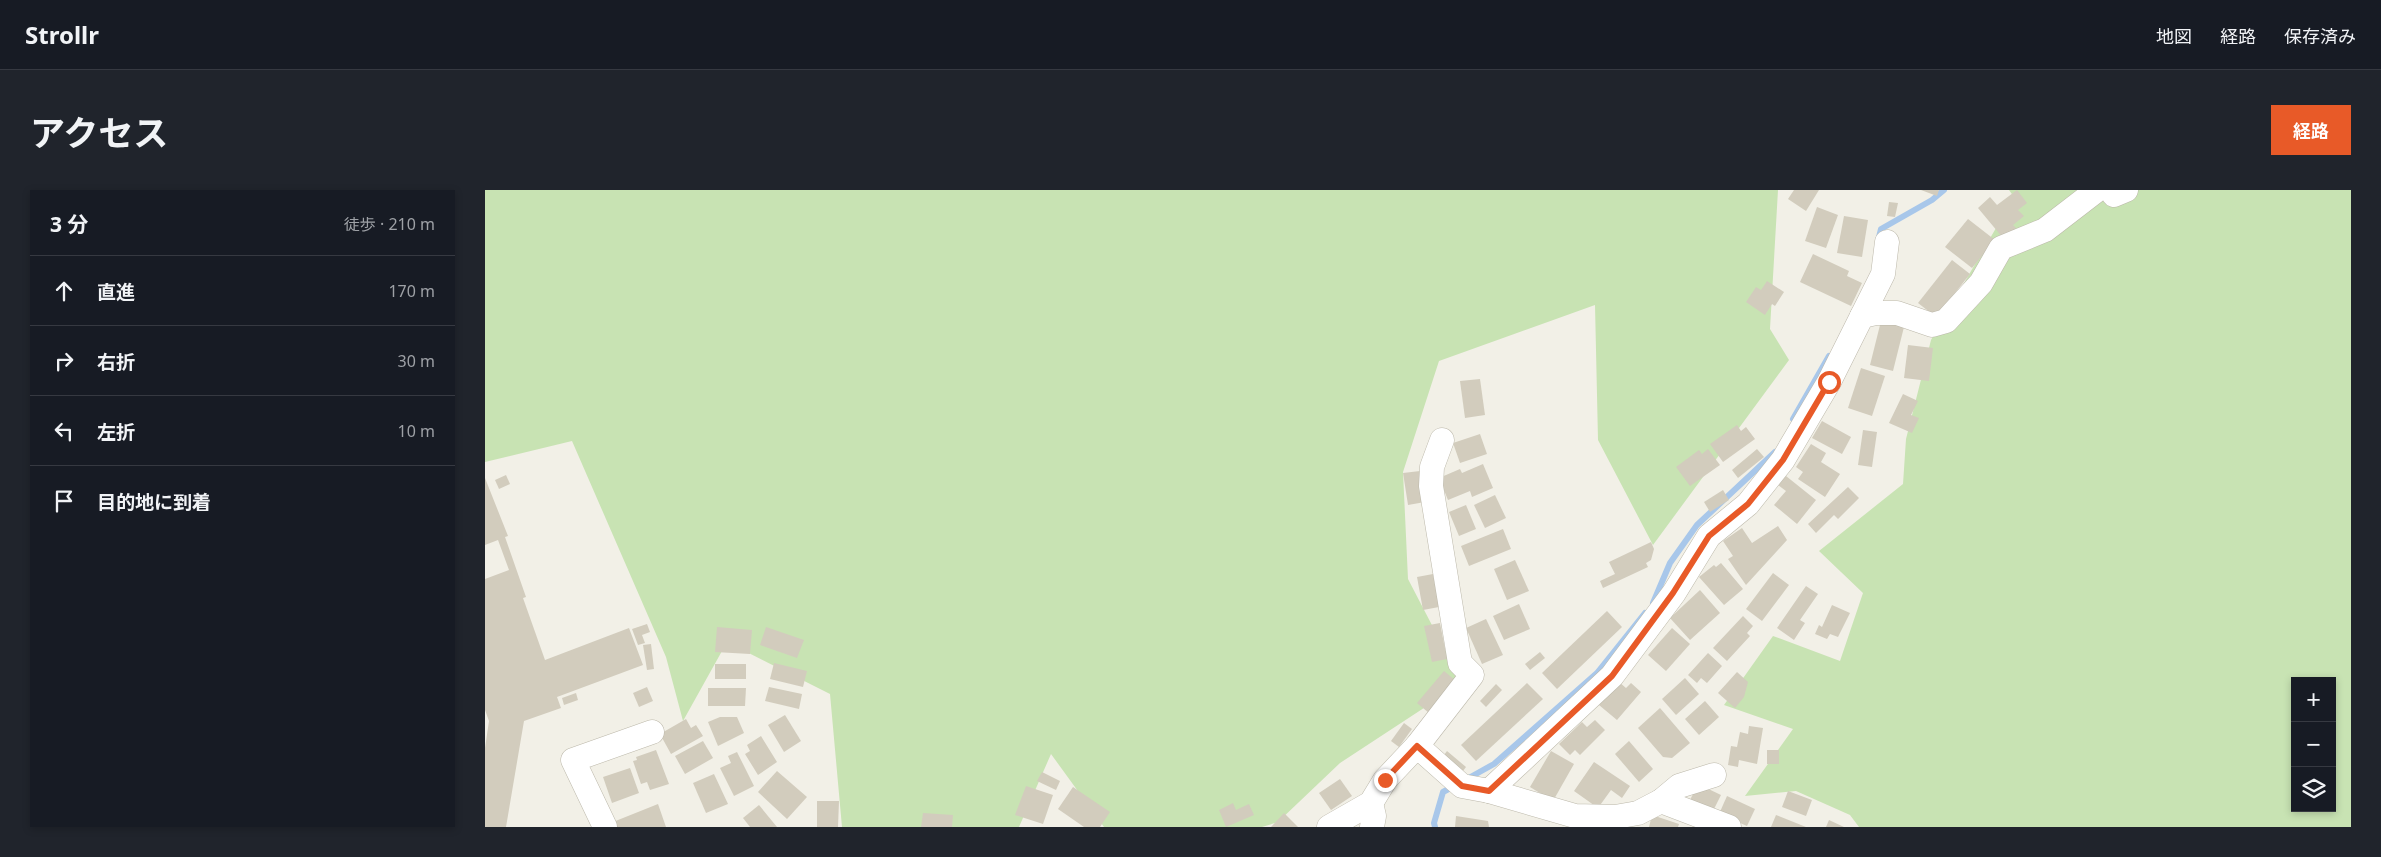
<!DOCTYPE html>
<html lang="ja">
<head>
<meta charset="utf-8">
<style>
  :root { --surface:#171b24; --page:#20242c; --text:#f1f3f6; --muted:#9ea1a6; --line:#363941; --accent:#e85a28 }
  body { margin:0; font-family:"Noto Sans","Noto Sans JP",sans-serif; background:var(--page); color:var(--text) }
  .controls { position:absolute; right:15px; bottom:15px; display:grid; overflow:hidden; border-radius:0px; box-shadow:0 2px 8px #0003 }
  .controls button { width:45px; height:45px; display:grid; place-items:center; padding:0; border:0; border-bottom:1px solid var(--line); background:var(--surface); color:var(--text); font:25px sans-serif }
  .stop { position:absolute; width:15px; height:15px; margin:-11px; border:4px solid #e85a28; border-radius:50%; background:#fff }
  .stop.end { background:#e85a28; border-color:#fff; box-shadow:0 1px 5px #0008 }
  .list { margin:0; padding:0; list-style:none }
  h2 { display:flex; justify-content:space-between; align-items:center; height:65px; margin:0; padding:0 20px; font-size:21px }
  h2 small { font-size:16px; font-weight:400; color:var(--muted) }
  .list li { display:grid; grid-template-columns:32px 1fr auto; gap:15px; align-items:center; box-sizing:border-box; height:70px; padding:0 20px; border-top:1px solid var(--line) }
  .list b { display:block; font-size:19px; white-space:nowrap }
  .list em { font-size:16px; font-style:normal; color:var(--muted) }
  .icon { flex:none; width:28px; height:28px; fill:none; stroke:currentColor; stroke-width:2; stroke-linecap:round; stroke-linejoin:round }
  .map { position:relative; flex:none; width:1866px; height:637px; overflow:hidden; border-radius:0px }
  header { display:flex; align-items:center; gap:30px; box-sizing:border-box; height:70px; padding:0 25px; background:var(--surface); border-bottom:1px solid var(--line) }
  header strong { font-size:24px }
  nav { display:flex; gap:28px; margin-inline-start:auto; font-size:18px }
  .intro { display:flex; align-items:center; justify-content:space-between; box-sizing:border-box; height:120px; padding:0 30px }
  h1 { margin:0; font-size:35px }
  .button { padding:12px 22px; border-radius:0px; background:var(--accent); color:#fff; font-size:18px; font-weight:700 }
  main { display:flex; gap:30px; padding:0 30px }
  aside { flex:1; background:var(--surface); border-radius:0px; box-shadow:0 2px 8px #0003 }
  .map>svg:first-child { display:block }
</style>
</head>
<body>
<header>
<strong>Strollr</strong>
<nav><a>地図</a><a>経路</a><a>保存済み</a></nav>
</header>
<div class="intro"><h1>アクセス</h1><a class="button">経路</a></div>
<main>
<aside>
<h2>3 分<small>徒歩 · 210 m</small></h2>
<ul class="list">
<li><svg class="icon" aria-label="ahead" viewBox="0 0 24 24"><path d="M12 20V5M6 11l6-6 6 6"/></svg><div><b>直進</b></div><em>170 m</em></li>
<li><svg class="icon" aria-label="right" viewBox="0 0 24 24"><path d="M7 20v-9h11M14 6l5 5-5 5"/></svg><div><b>右折</b></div><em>30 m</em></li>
<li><svg class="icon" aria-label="left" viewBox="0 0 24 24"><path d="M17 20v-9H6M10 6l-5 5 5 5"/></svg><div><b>左折</b></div><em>10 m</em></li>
<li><svg class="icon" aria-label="arrive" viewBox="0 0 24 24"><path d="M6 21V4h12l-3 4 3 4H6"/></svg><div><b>目的地に到着</b></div></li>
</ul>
</aside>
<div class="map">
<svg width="1866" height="637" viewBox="0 0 1866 637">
  <rect width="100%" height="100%" fill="#f2f0e7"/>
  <g fill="#c8e3b3" fill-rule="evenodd">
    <path d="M0 0H1293L1285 139 1304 170 1168 355 1113 250 1110 115 954 171 918 282 923 389 977 493 855 573 793 632 777 637H619L566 564 534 637H357L345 504 242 452 198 531 181 467 87 251 0 272Z"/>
    <path d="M1524 0H1866V637H1374L1365 625 1311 601 1260 606 1308 539 1239 515 1288 446 1355 471 1378 403 1334 361 1418 294 1421 249 1446 150 1529 7ZM1810 491H1847V618H1810Z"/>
  </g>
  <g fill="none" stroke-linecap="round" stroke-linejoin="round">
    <g stroke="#a8c7ea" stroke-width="6">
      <path d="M1393 51 1396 39 1447 10 1459 0"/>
      <path d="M1308 229 1344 166"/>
      <path d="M1168 413 1185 373 1212 335 1290 262"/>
      <path d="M982 589 1009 574 1112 483 1160 423"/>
      <path d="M950 637 949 633 958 602 969 596"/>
    </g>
  </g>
  <g fill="#d2ccbd">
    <path d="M1309 0H1334L1321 21 1303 9Z"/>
    <path d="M1436 0H1454L1452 6Z"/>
    <path d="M1532 0 1542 13 1533 20 1539 26 1528 35 1531 38 1518 48 1493 18 1505 7 1512 15Z"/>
    <path d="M1404 12 1413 13 1410 27 1402 26Z"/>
    <path d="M1332 17 1353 25 1341 58 1320 51Z"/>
    <path d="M1359 26 1383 30 1377 67 1352 63Z"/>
    <path d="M1483 29 1510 50 1487 78 1460 57Z"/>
    <path d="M1328 64 1364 81 1362 86 1377 93 1366 116 1315 92Z"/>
    <path d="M1467 70 1485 84 1451 127 1433 113Z"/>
    <path d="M1282 91 1299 102 1290 116 1287 114 1280 125 1261 112 1271 97 1276 100Z"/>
    <path d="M1396 131 1419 137 1408 181 1385 175Z"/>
    <path d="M1423 155 1448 158 1444 191 1419 188Z"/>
    <path d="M1376 178 1400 186 1387 226 1363 218Z"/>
    <path d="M995 189 1000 225 980 228 975 191Z"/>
    <path d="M1418 204 1433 211 1426 225 1434 228 1427 243 1404 233Z"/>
    <path d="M1337 231 1366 247 1357 264 1327 248Z"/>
    <path d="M1252 235 1256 241 1261 237 1270 249 1238 272 1225 254Z"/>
    <path d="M1378 240 1392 242 1387 277 1373 275Z"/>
    <path d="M995 244 1002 264 975 273 968 253Z"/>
    <path d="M1326 254 1341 263 1336 272 1355 284 1340 307 1313 289 1318 282 1311 277Z"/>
    <path d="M1223 259 1235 275 1205 296 1191 277 1214 260 1217 264Z"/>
    <path d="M1272 259 1279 267 1253 288 1247 280Z"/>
    <path d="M998 274 1008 298 987 307 985 301 963 310 954 288 975 279 977 283Z"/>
    <path d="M935 281 940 312 923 315 918 283Z"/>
    <path d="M21 285 25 294 14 299 10 290Z"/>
    <path d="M1301 286 1331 310 1312 334 1289 315 1301 301 1293 295Z"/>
    <path d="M0 288 23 346 20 347 41 407 38 408 60 470 144 438 158 475 72 507 76 518 39 531 21 637H0V558L4 531 0 520V389L24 380 13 350 0 355Z"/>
    <path d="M1363 297 1374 308 1353 329 1349 325 1331 343 1323 334Z"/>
    <path d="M1238 300 1244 310 1225 322 1219 312Z"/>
    <path d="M1010 305 1021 328 1000 338 989 315Z"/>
    <path d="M981 315 991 339 974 346 964 322Z"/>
    <path d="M1293 336 1302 350 1261 395 1243 369 1248 366 1238 351 1257 338 1267 353Z"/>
    <path d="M1018 339 1026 359 984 376 976 356Z"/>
    <path d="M1166 352 1169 359 1166 370 1161 373 1163 377 1118 398 1115 391 1130 384 1124 372Z"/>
    <path d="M1030 370 1044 401 1022 410 1009 379Z"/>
    <path d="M1236 373 1258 399 1239 415 1214 387 1229 375 1231 377Z"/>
    <path d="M1288 383 1304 395 1277 431 1261 419Z"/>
    <path d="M948 384 954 417 938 420 932 387Z"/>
    <path d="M1321 396 1333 404 1315 430 1320 433 1309 450 1292 438Z"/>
    <path d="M1215 400 1235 423 1205 450 1185 428Z"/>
    <path d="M1034 414 1045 439 1019 450 1008 426Z"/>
    <path d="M1347 415 1365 423 1353 447 1345 444 1342 449 1330 444 1334 435 1337 437Z"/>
    <path d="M1122 421 1137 437 1072 499 1057 483Z"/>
    <path d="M1258 426 1268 436 1262 443 1265 446 1242 471 1228 458Z"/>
    <path d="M1001 429 1018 465 997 474 981 438Z"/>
    <path d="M955 433 962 469 947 472 939 436Z"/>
    <path d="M162 434 165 442 157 445 160 453 153 455 147 439Z"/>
    <path d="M232 437 267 440 265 464 230 462Z"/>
    <path d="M281 437 319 450 312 468 275 455Z"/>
    <path d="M1187 438 1205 454 1181 481 1163 465Z"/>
    <path d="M166 454 169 479 162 480 158 455Z"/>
    <path d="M1055 462 1060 468 1045 480 1040 474Z"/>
    <path d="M1223 463 1237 476 1222 493 1216 488 1212 493 1203 485Z"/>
    <path d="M289 473 322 481 318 497 285 489Z"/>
    <rect x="230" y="474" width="31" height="15"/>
    <path d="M959 481 971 491 944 523 932 513Z"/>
    <path d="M1252 482 1263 492 1259 507 1250 518 1233 503Z"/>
    <path d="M1200 488 1214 504 1191 525 1177 509Z"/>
    <path d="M1134 492 1141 498 1146 493 1156 502 1132 530 1114 515Z"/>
    <path d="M1042 493 1058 509 991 571 976 555Z"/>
    <path d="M1011 494 1017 500 1001 517 995 511Z"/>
    <path d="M162 497 168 511 154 517 148 503Z"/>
    <path d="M284 497 317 504 314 519 280 511Z"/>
    <path d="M223 498H261L260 516H223Z"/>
    <path d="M91 503 93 510 79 515 77 508Z"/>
    <path d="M1220 511 1234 527 1214 545 1200 529Z"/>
    <path d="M1175 518 1205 553 1187 568 1178 567 1153 538Z"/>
    <path d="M300 525 316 551 299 562 283 535Z"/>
    <path d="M235 527H252L259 543 233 556 223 532Z"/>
    <path d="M201 529 206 538 211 535 218 546 186 564 175 544Z"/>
    <path d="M1110 530 1120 540 1095 565 1090 560 1085 565 1074 554 1097 532 1102 537Z"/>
    <path d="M919 533 927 539 914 557 906 551Z"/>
    <path d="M1264 536 1278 538 1272 574 1254 570 1253 577 1243 575 1246 556 1252 557 1255 542 1263 544Z"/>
    <path d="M276 546 292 572 273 585 260 564 265 561 262 555Z"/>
    <path d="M218 551 228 568 200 584 190 566Z"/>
    <path d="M1144 551 1168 579 1154 592 1130 564Z"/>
    <path d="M171 560 184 594 165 600 162 592 156 594 148 571 152 570 151 567Z"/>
    <rect x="1282" y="560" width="12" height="14"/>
    <path d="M962 561 981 577 978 581 959 565Z"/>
    <path d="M1066 561 1089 574 1068 611 1045 597Z"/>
    <path d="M252 562 269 596 249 606 235 578 246 573 243 566Z"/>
    <path d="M1109 572 1145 596 1137 608 1126 600 1113 618 1089 601Z"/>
    <path d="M145 578 154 603 127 613 118 587Z"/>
    <path d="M292 581 322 607 302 629 273 602Z"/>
    <path d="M557 582 575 591 571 600 552 591Z"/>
    <path d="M229 584 243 614 221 623 208 593Z"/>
    <path d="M855 589 867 606 846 620 834 603Z"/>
    <path d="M1213 594 1236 605 1227 623 1204 612Z"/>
    <path d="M541 596 568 605 558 634 530 625Z"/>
    <path d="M588 597 625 622 615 637H599L573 619Z"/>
    <path d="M1303 601 1327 610 1321 626 1297 617Z"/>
    <path d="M1242 606 1270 619 1262 636 1234 624Z"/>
    <path d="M332 611H354L353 637H332Z"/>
    <path d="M748 613 751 620 764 614 769 625 741 637 734 620Z"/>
    <path d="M173 614 181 637H131L128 632Z"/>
    <path d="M274 615 292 637H265L258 628Z"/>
    <path d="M438 623 468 625 467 637H436Z"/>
    <path d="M799 623 813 637H786Z"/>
    <path d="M1167 625 1194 634 1193 637H1164Z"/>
    <path d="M1291 625 1321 637H1286Z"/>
    <path d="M971 626 1003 631 1004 637H970Z"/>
    <path d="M1344 630 1359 637H1341Z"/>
  </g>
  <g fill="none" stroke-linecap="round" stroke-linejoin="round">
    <g stroke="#bcb8aa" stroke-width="25">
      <g id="street">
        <path d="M1629 0 1627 2 1629 5 1641 0"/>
        <path d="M1377 126 1391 123H1412L1447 135 1461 131 1496 93 1516 58 1560 40 1612 0"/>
        <path d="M932 556 987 485 975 473 946 296 947 277 957 250"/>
        <path d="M1004 601 1127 486 1189 403 1224 346 1263 314 1298 270 1344 192 1398 84 1402 52"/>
        <path d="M1176 611 1244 637"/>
        <path d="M886 613 889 626 887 637"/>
        <path d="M120 637 88 570 167 542"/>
        <path d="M844 637 886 613 900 590 932 556 977 596 1004 601 1090 626 1130 627 1153 623 1176 611 1194 596 1229 585"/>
      </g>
    </g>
    <use href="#street" stroke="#fff" stroke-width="24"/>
  </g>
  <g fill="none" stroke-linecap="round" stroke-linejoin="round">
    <path stroke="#e85a28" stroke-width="6" d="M900 590 932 556 977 596 1004 601 1127 486 1188 403 1224 346 1263 314 1298 270 1344 192"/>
  </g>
</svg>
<div class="controls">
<button>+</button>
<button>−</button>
<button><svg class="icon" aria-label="layers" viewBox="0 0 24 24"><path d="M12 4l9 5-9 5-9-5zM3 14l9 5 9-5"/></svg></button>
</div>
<div class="stop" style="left:1344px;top:192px"></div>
<div class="stop end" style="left:900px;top:590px"></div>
</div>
</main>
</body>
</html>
